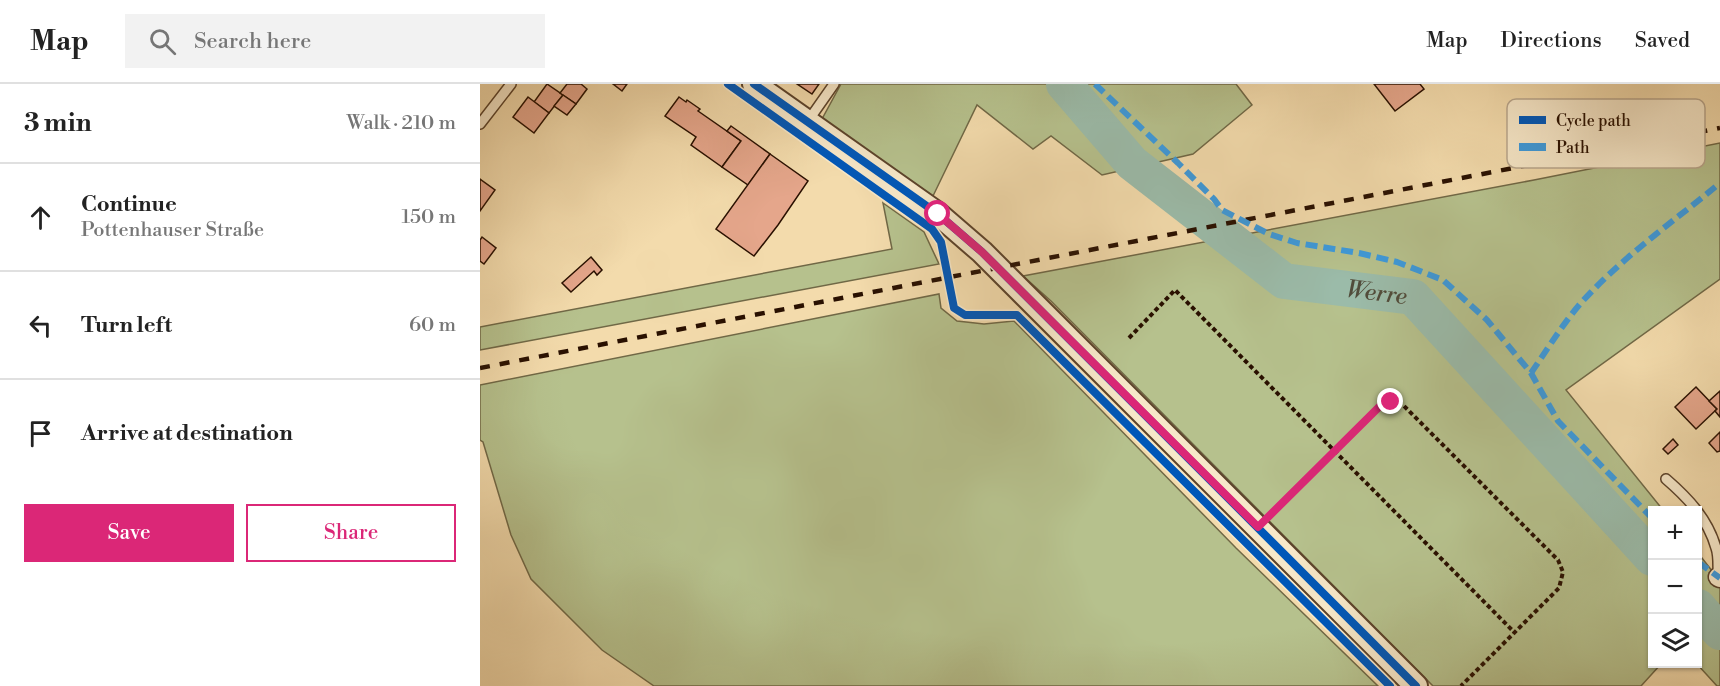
<!DOCTYPE html>
<html lang="en">
<head>
<meta charset="utf-8">
<style>
  :root { --surface:#fff; --page:#f2f2f2; --text:#222; --muted:#767676; --line:#e0e0e0; --accent:#db2777 }
  body { margin:0; font-family:"Libre Bodoni",serif; background:var(--page); color:var(--text) }
  .controls { position:absolute; right:18px; bottom:18px; display:grid; overflow:hidden; border-radius:0px; box-shadow:0 2px 4px #0004 }
  .controls button { width:54px; height:54px; display:grid; place-items:center; padding:0; border:0; border-bottom:2px solid var(--line); background:var(--surface); color:var(--text); font:30px sans-serif }
  .stop { position:absolute; width:18px; height:18px; margin:-14px; border:4px solid #db2777; border-radius:50%; background:#fff }
  .stop.end { background:#db2777; border-color:#fff; box-shadow:0 2px 6px #0008 }
  .list { margin:0; padding:0; list-style:none }
  h2 { display:flex; justify-content:space-between; align-items:center; height:78px; margin:0; padding:0 24px; font-size:26px }
  h2 small { font-size:20px; font-weight:400; color:var(--muted) }
  .list li { display:grid; grid-template-columns:39px 1fr auto; gap:18px; align-items:center; box-sizing:border-box; height:108px; padding:0 24px; border-top:2px solid var(--line) }
  .list b { display:block; font-size:22px; white-space:nowrap }
  .list p { margin:0; font-size:20px; white-space:nowrap; color:var(--muted) }
  .list em { font-size:20px; font-style:normal; color:var(--muted) }
  .actions { display:flex; gap:12px; padding:18px 24px }
  .actions a { flex:1; padding:14px 0; border:2px solid var(--accent); border-radius:0px; text-align:center; font-size:21px; color:var(--accent) }
  .actions .main { background:var(--accent); color:#fff }
  .icon { flex:none; width:33px; height:33px; fill:none; stroke:currentColor; stroke-width:2; stroke-linecap:round; stroke-linejoin:round }
  .map { position:relative; flex:none; width:1240px; height:602px; overflow:hidden }
  header { display:flex; align-items:center; gap:36px; box-sizing:border-box; height:84px; padding:0 30px; background:var(--surface); border-bottom:2px solid var(--line) }
  header strong { font-size:28px }
  nav { display:flex; gap:33px; margin-inline-start:auto; font-size:21px }
  .search { width:420px; height:54px; background:var(--page); display:flex; align-items:center; gap:15px; box-sizing:border-box; padding:0 21px; border-radius:0px; color:var(--muted); font-size:22px }
  main { display:flex }
  aside { flex:1; background:var(--surface) }
  .map>svg:first-child { display:block }
</style>
</head>
<body>
<header>
<strong>Map</strong>
<div class="search"><svg class="icon" aria-label="search" viewBox="0 0 24 24"><circle cx="10" cy="10" r="6"/><path d="M15 15l6 6"/></svg>Search here</div>
<nav><a>Map</a><a>Directions</a><a>Saved</a></nav>
</header>
<main>
<aside>
<h2>3 min<small>Walk · 210 m</small></h2>
<ul class="list">
<li><svg class="icon" aria-label="ahead" viewBox="0 0 24 24"><path d="M12 20V5M6 11l6-6 6 6"/></svg><div><b>Continue</b><p>Pottenhauser Straße</p></div><em>150 m</em></li>
<li><svg class="icon" aria-label="left" viewBox="0 0 24 24"><path d="M17 20v-9H6M10 6l-5 5 5 5"/></svg><div><b>Turn left</b></div><em>60 m</em></li>
<li><svg class="icon" aria-label="arrive" viewBox="0 0 24 24"><path d="M6 21V4h12l-3 4 3 4H6"/></svg><div><b>Arrive at destination</b></div></li>
</ul>
<div class="actions"><a class="main">Save</a><a>Share</a></div>
</aside>
<div class="map">
<svg width="1240" height="602" viewBox="0 0 1240 602">
  <rect width="100%" height="100%" fill="#f3dbac"/>
  <filter id="stains"><feTurbulence type="fractalNoise" baseFrequency=".00333" numOctaves="4"/><feColorMatrix values="0 0 0 0 .2 0 0 0 0 .09 0 0 0 0 .02 0 0 0 .5 -.17"/></filter>
  <radialGradient id="worn" r=".72"><stop offset=".6" stop-color="#630" stop-opacity="0"/><stop offset="1" stop-color="#630" stop-opacity=".3"/></radialGradient>
  <g fill="#b6c18d" stroke="#706846" stroke-width="1.5">
    <path d="M361 0H756L772 21 713 70 622 91 571 52 553 65 497 21 453 112 342 35Z"/>
    <path d="M1240 59V195L1086 306 1183 426H1172V580H1181L1161 602H953L571 217 543 192 1054 96Z"/>
    <path d="M403 119 444 148 459 180 0 266V243L412 165Z"/>
    <path d="M459 210 461 224 477 237 504 240 534 237 756 464 898 602H174L122 566 51 495 31 451 3 358 0 356V301Z"/>
    <path d="M1218 469 1240 497V602H1237L1217 580Z"/>
  </g>
  <g fill="none" stroke-linecap="round" stroke-linejoin="round">
    <g stroke="#9bbba9" stroke-width="36">
      <path id="s1" d="M584 0 652 79 804 197 933 213 1172 474"/>
      <path d="M1218 523 1240 548"/>
    </g>
  </g>
  <g fill="#e5a68b" stroke="#291000" stroke-width="1.5">
    <path d="M67 0 83 11 69 29 54 18Z"/>
    <path d="M87 0H101L107 5 96 20 80 9Z"/>
    <path d="M133 0H147L142 7Z"/>
    <path d="M317 0H339L332 10Z"/>
    <path d="M894 0H940L944 5 915 27Z"/>
    <path d="M83 11 96 20 87 31 74 22Z"/>
    <path d="M48 13 69 29 54 49 33 33Z"/>
    <path d="M199 13 206 18 207 16 220 25 218 27 261 57 242 83 211 61 216 53 185 32Z"/>
    <path d="M251 42 290 70 268 101 242 83 261 57 247 47Z"/>
    <path d="M290 70 328 97 298 141 274 172 236 145Z"/>
    <path d="M0 95 15 106 0 127Z"/>
    <path d="M2 153 16 164 4 180 0 177V156Z"/>
    <path d="M111 173 122 186 117 191 114 187 91 208 82 199Z"/>
    <path d="M1216 303 1237 325 1216 345 1195 323Z"/>
    <path d="M1240 307V333L1235 327 1237 325 1229 317Z"/>
    <path d="M1240 348V367L1237 368 1229 359Z"/>
    <path d="M1193 355 1198 361 1188 370 1183 365Z"/>
  </g>
  <g fill="none" stroke-linecap="round" stroke-linejoin="round">
    <g stroke="#5c432b" stroke-width="12">
      <g id="service">
        <path d="M328 37 354 0"/>
        <path d="M0 40 31 0"/>
        <path d="M1186 395C1208 414 1228 435 1236 464 1239 472 1238 484 1238 493"/>
      </g>
    </g>
    <g stroke="#5c432b" stroke-width="21">
      <path id="minor" d="M1238 493 1240 494"/>
    </g>
    <g stroke="#5c432b" stroke-width="26">
      <path id="tertiary" d="M274 0 458 130 502 168 936 602"/>
    </g>
    <g stroke="#291000" stroke-width="4" stroke-dasharray="4.5 3" stroke-linecap="butt">
      <path d="M649 254 695 206 1034 548"/>
      <path d="M791 431 900 322 911 318 922 320 1078 476 1083 488 1079 504 981 602"/>
    </g>
    <use href="#service" stroke="#f7e8c9" stroke-width="9"/>
    <use href="#minor" stroke="#f7e8c9" stroke-width="18"/>
    <use href="#tertiary" stroke="#f7e8c9" stroke-width="22"/>
    <path stroke="#291000" stroke-width="4.5" stroke-dasharray="10 10" stroke-linecap="butt" d="M0 284 1240 44"/>
    <g stroke="#3d9adc" stroke-width="6" stroke-dasharray="12 6" stroke-linecap="butt">
      <path d="M615 0 698 79 734 115 742 126 789 150 817 159 879 169 917 178 963 196 1007 236 1051 289 1078 337 1172 434"/>
      <path d="M1051 289C1067 266 1082 241 1100 220 1141 174 1193 138 1240 99"/>
      <path d="M1218 478 1240 494"/>
    </g>
    <g stroke="#f7e8c9" stroke-width="11">
      <g id="cycleway">
        <path d="M248 0 452 145 461 158 474 224 485 231H537L910 602"/>
        <path d="M274 0 458 130 502 168 936 602"/>
      </g>
    </g>
    <use href="#cycleway" stroke="#0057b8" stroke-width="8"/>
  </g>
  <g fill="none" stroke-linecap="round" stroke-linejoin="round">
    <path stroke="#db2777" stroke-width="8" d="M458 130 502 168 778 443 900 322 911 318"/>
  </g>
  <g text-anchor="middle" stroke-width="4.5" stroke-linejoin="round" paint-order="stroke">
    <g font-size="24" font-style="italic" fill="#514c3b" stroke="#f7e8c9">
      <text dy="8" stroke="none"><textPath href="#s1" startOffset="390">Werre</textPath></text>
    </g>
  </g>
  <rect x="1027" y="15" width="198" height="69" rx="9" fill="#f7e8c9" stroke="#b9a78d" stroke-width="1.5"/>
  <rect x="1039" y="32" width="27" height="8" fill="#0057b8"/>
  <rect x="1039" y="59" width="27" height="8" fill="#3d9adc"/>
  <g font-size="16" fill="#291000">
    <text x="1076" y="42">Cycle path</text>
    <text x="1076" y="69">Path</text>
  </g>
  <rect width="100%" height="100%" filter="url(#stains)"/>
  <rect width="100%" height="100%" fill="url(#worn)"/>
</svg>
<div class="controls">
<button>+</button>
<button>−</button>
<button><svg class="icon" aria-label="layers" viewBox="0 0 24 24"><path d="M12 4l9 5-9 5-9-5zM3 14l9 5 9-5"/></svg></button>
</div>
<div class="stop" style="left:458px;top:130px"></div>
<div class="stop end" style="left:911px;top:318px"></div>
</div>
</main>
</body>
</html>
